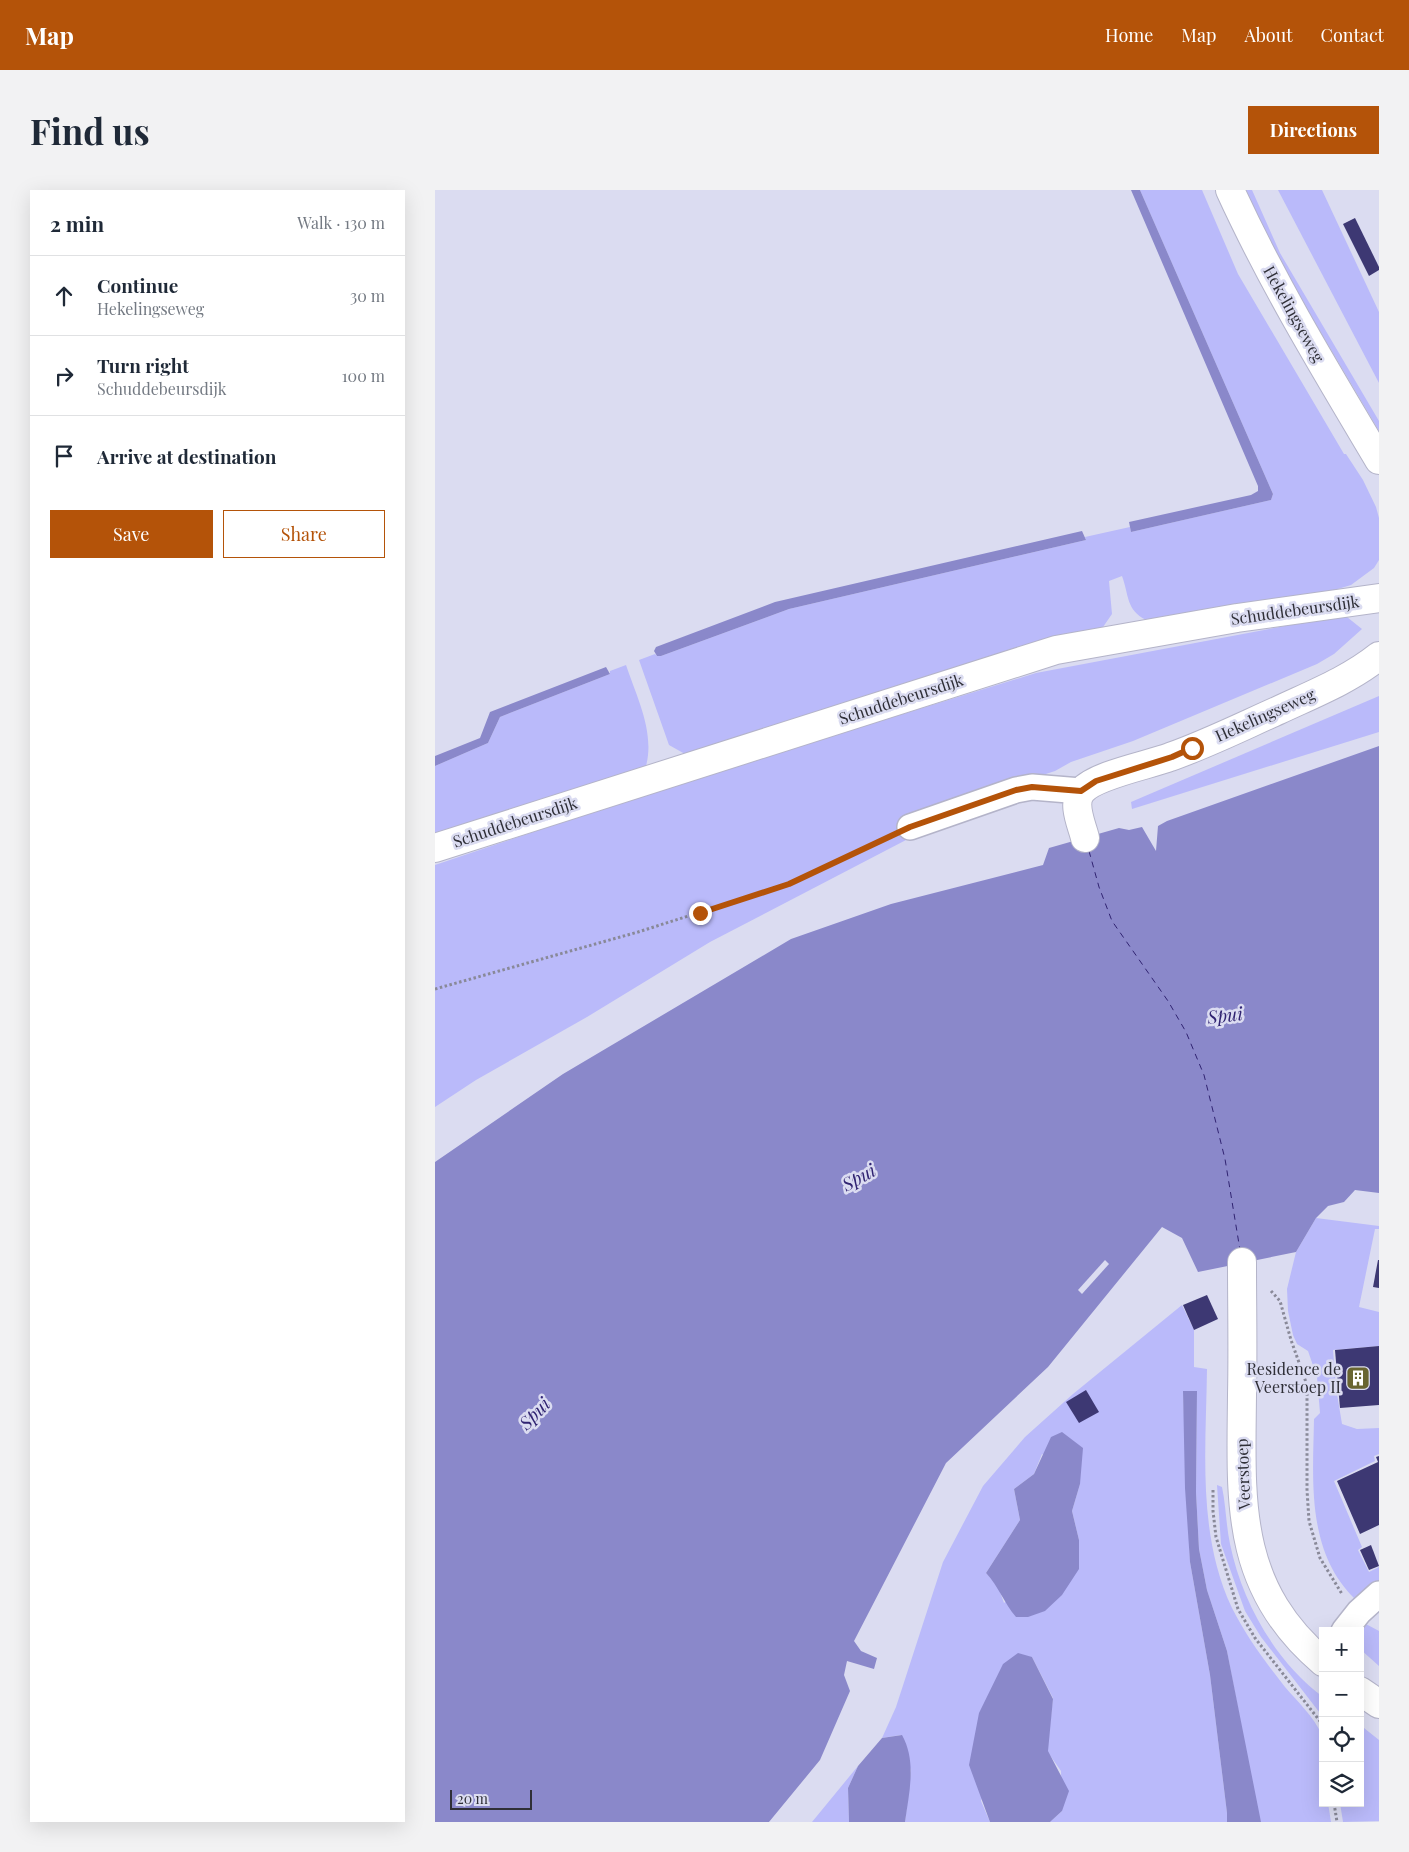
<!DOCTYPE html>
<html lang="en">
<head>
<meta charset="utf-8">
<style>
  :root { --surface:#fff; --page:#f2f2f3; --text:#1f2937; --muted:#747a83; --line:#e0e1e3; --accent:#b45309 }
  body { margin:0; font-family:"Playfair Display",serif; background:var(--page); color:var(--text) }
  .controls { position:absolute; right:15px; bottom:15px; display:grid; overflow:hidden; border-radius:0px; box-shadow:0 5px 20px #0002 }
  .controls button { width:45px; height:45px; display:grid; place-items:center; padding:0; border:0; border-bottom:1px solid var(--line); background:var(--surface); color:var(--text); font:25px sans-serif }
  .scale { position:absolute; left:15px; bottom:12px; width:82px; box-sizing:border-box; padding-left:5px; border:2px solid #2f2f37; border-top:0; font-size:14px; line-height:18px; white-space:nowrap; color:#2f2f37; -webkit-text-stroke:4px #dbdcf1; paint-order:stroke }
  .stop { position:absolute; width:15px; height:15px; margin:-11px; border:4px solid #b45309; border-radius:50%; background:#fff }
  .stop.end { background:#b45309; border-color:#fff; box-shadow:0 1px 5px #0008 }
  .list { margin:0; padding:0; list-style:none }
  h2 { display:flex; justify-content:space-between; align-items:center; height:65px; margin:0; padding:0 20px; font-size:21px }
  h2 small { font-size:16px; font-weight:400; color:var(--muted) }
  .list li { display:grid; grid-template-columns:32px 1fr auto; gap:15px; align-items:center; box-sizing:border-box; height:80px; padding:0 20px; border-top:1px solid var(--line) }
  .list b { display:block; font-size:19px; white-space:nowrap }
  .list p { margin:0; font-size:16px; white-space:nowrap; color:var(--muted) }
  .list em { font-size:16px; font-style:normal; color:var(--muted) }
  .actions { display:flex; gap:10px; padding:15px 20px }
  .actions a { flex:1; padding:11px 0; border:1px solid var(--accent); border-radius:0px; text-align:center; font-size:18px; color:var(--accent) }
  .actions .main { background:var(--accent); color:#fff }
  .icon { flex:none; width:28px; height:28px; fill:none; stroke:currentColor; stroke-width:2; stroke-linecap:round; stroke-linejoin:round }
  .map { position:relative; flex:none; width:944px; height:1632px; overflow:hidden; border-radius:0px }
  header { display:flex; align-items:center; gap:30px; box-sizing:border-box; height:70px; padding:0 25px; background:var(--accent); color:#fff }
  header strong { font-size:24px }
  nav { display:flex; gap:28px; margin-inline-start:auto; font-size:18px }
  .intro { display:flex; align-items:center; justify-content:space-between; box-sizing:border-box; height:120px; padding:0 30px }
  h1 { margin:0; font-size:35px }
  .button { padding:12px 22px; border-radius:0px; background:var(--accent); color:#fff; font-size:18px; font-weight:700 }
  main { display:flex; gap:30px; padding:0 30px }
  aside { flex:1; background:var(--surface); border-radius:0px; box-shadow:0 5px 20px #0002 }
  .map>svg:first-child { display:block }
</style>
</head>
<body>
<header>
<strong>Map</strong>
<nav><a>Home</a><a>Map</a><a>About</a><a>Contact</a></nav>
</header>
<div class="intro"><h1>Find us</h1><a class="button">Directions</a></div>
<main>
<aside>
<h2>2 min<small>Walk · 130 m</small></h2>
<ul class="list">
<li><svg class="icon" aria-label="ahead" viewBox="0 0 24 24"><path d="M12 20V5M6 11l6-6 6 6"/></svg><div><b>Continue</b><p>Hekelingseweg</p></div><em>30 m</em></li>
<li><svg class="icon" aria-label="right" viewBox="0 0 24 24"><path d="M7 20v-9h11M14 6l5 5-5 5"/></svg><div><b>Turn right</b><p>Schuddebeursdijk</p></div><em>100 m</em></li>
<li><svg class="icon" aria-label="arrive" viewBox="0 0 24 24"><path d="M6 21V4h12l-3 4 3 4H6"/></svg><div><b>Arrive at destination</b></div></li>
</ul>
<div class="actions"><a class="main">Save</a><a>Share</a></div>
</aside>
<div class="map">
<svg width="944" height="1632" viewBox="0 0 944 1632">
  <rect width="100%" height="100%" fill="#dbdcf1"/>
  <g fill="#babafa" fill-rule="evenodd">
    <path d="M705 0H767L803 84 909 264H911L928 290 941 317 944 328V370L939 378 916 395 893 402 711 430C691 420 694 405 687 386L674 391 677 424 668 437 610 450 250 564 234 555 204 470 220 464 222 466H226L354 419 651 350 650 347 695 337 696 342 836 310 838 304Z"/>
    <path d="M811 0H817L845 63 944 231V241L838 62Z"/>
    <path d="M843 0H887L944 122V193Z"/>
    <path d="M912 427 927 439 899 464 882 474 698 551 636 572 620 581 467 631 471 650 275 752 152 827 41 890 0 917V675L244 593 601 483 887 429Z"/>
    <path d="M191 475C202 508 220 542 211 576L0 645V576L53 553 65 527 175 484V481Z"/>
    <path d="M944 506V542L697 619 696 612Z"/>
    <path d="M881 1028 944 1036V1039H940L924 1117 944 1122V1156L898 1160 901 1198 907 1234 922 1239 944 1238V1264L939 1266 940 1271 899 1291 927 1357 923 1360 934 1382 944 1377V1390L919 1408C871 1360 878 1290 879 1229L885 1223 882 1187 873 1161 862 1154 858 1145 853 1121 852 1099 861 1062Z"/>
    <path d="M747 1115 759 1140V1177L772 1179C771 1259 762 1344 797 1418 811 1446 831 1473 850 1497 863 1512 879 1527 887 1545 891 1556 888 1599 888 1613H893L896 1632H826L823 1624 792 1461 772 1400 764 1359 761 1302 762 1201H748L755 1372 775 1485 792 1623V1632H615L627 1621 626 1581 612 1561 618 1508 597 1467 546 1611 555 1632H470L476 1581 466 1545 447 1548 461 1517 508 1372 548 1296 590 1247 638 1204ZM607 1264 645 1294 637 1321 644 1350 569 1413 563 1396 551 1383 585 1330 579 1299 599 1284Z"/>
    <path d="M782 1295 787 1297C791 1316 791 1335 795 1354 807 1412 840 1471 888 1507V1527L826 1447 810 1421 786 1354Z"/>
    <path d="M929 1433 944 1441V1476L925 1459V1441H922Z"/>
    <path d="M929 1538 944 1550V1631L908 1632 905 1613H925V1544Z"/>
    <path d="M423 1576 413 1598 414 1632H377Z"/>
  </g>
  <g fill="#8a88ca">
    <path d="M696 0H705L838 304 836 310 696 342 694 332 816 305 823 301V296Z"/>
    <path d="M647 341 651 350 354 419 226 466H222L219 461 221 457 340 412Z"/>
    <path d="M171 477 175 484 65 527 53 553 0 576V566L45 548 55 522Z"/>
    <path d="M944 556V1003L920 1000 909 1012 893 1016 881 1028 861 1062 763 1082 747 1048 727 1037 613 1177 511 1273 419 1451 426 1461 442 1468 439 1479 412 1471 409 1485 415 1501 385 1570 334 1632H0V972L128 884 356 749 456 714 608 675 614 658 684 638 694 640 707 637 721 661 723 636 732 631Z"/>
    <path d="M748 1201H762L761 1302 764 1359 772 1400 792 1461 826 1632H792V1623L775 1485 755 1372 750 1298Z"/>
    <path d="M627 1242 648 1258 645 1294 637 1321 644 1350V1379L627 1405 610 1421 593 1427H581C569 1413 564 1397 551 1383L585 1330 579 1299 599 1284 616 1247Z"/>
    <path d="M583 1463 597 1467 618 1509 613 1561 634 1601 627 1621 615 1632H555L534 1575 544 1523 568 1474Z"/>
    <path d="M467 1545C482 1572 474 1603 470 1632H414L413 1598 423 1576 447 1548Z"/>
  </g>
  <path fill="#dbdcf1" d="M670 1070 674 1074 647 1104 643 1100Z"/>
  <g fill="none" stroke-linecap="round" stroke-linejoin="round">
    <path stroke="#302371" stroke-width="1" stroke-dasharray="6 5" stroke-linecap="butt" d="M654 661 664 697 677 731 733 811 751 842 769 885 790 969 805 1060"/>
  </g>
  <g fill="#3d3873">
    <path d="M920 28 944 77V80L934 86 908 34Z"/>
    <path d="M943 1070H944V1098L938 1097Z"/>
    <path d="M772 1105 783 1129 759 1140 748 1115Z"/>
    <path d="M944 1156V1215L905 1218 900 1160Z"/>
    <path d="M651 1200 664 1222 644 1233 631 1212Z"/>
    <path d="M944 1266V1335L925 1344 902 1291 943 1272 941 1267Z"/>
    <path d="M936 1355 944 1376 934 1380 925 1360Z"/>
  </g>
  <g fill="none" stroke-linecap="round" stroke-linejoin="round">
    <g stroke="#b4b4c9" stroke-width="28">
      <g id="minor">
        <path d="M475 637 581 600 597 597 646 601"/>
        <path d="M909 1441 924 1422 944 1404"/>
      </g>
    </g>
    <g stroke="#b4b4c9" stroke-width="30">
      <path id="tertiary" d="M0 658 621 460 802 428 944 408"/>
    </g>
    <g stroke="#b4b4c9" stroke-width="30">
      <g id="secondary">
        <path d="M795 0C838 94 891 181 944 270"/>
        <path d="M650 648C647 635 636 613 647 601 660 585 714 575 735 567 772 554 808 536 844 520 878 504 914 490 944 466"/>
        <path d="M807 1072C807 1117 808 1161 807 1205 806 1310 799 1397 888 1472"/>
        <path d="M925 1501 944 1514"/>
      </g>
    </g>
    <g stroke="#898998" stroke-width="3" stroke-dasharray="2.5 2.5" stroke-linecap="butt">
      <path d="M0 799 203 742 354 694 451 648"/>
      <path d="M836 1101 845 1111 856 1150 872 1195V1300L874 1331 885 1368 907 1404"/>
      <path d="M778 1300V1321L781 1347 803 1419 820 1448 888 1535"/>
      <path d="M899 1613 902 1632"/>
    </g>
    <use href="#minor" stroke="#fff" stroke-width="25"/>
    <use href="#tertiary" stroke="#fff" stroke-width="28"/>
    <use href="#secondary" stroke="#fff" stroke-width="28"/>
  </g>
  <g fill="none" stroke-linecap="round" stroke-linejoin="round">
    <path stroke="#b45309" stroke-width="6" d="M265 723 354 694 475 637 581 600 597 597 646 601 661 591 737 567 757 558"/>
  </g>
  <defs>
    <g id="building-square" transform="scale(1.25)"><rect x="-9" y="-9" width="18" height="18" rx="4" fill="#696531" stroke="#dbdcf1"/><path d="M-4-6H4V6H1V3H-1V6H-4ZM-2.5-4.3h1.7v1.8h-1.7ZM.8-4.3h1.7v1.8H.8ZM-2.5-1h1.7V.8h-1.7ZM.8-1h1.7V.8H.8Z" fill="#fff"/></g>
  </defs>
  <g fill-rule="evenodd">
    <use href="#building-square" x="923" y="1188"/>
  </g>
  <g text-anchor="middle" stroke-width="5" stroke-linejoin="round" paint-order="stroke">
    <g font-size="16" fill="#2f2f37" stroke="#dbdcf1">
      <text transform="translate(859 124) rotate(61)" y="6">Hekelingseweg</text>
      <text transform="translate(860 420) rotate(-8)" y="6">Schuddebeursdijk</text>
      <text transform="translate(466 509) rotate(-18)" y="6">Schuddebeursdijk</text>
      <text transform="translate(830 525) rotate(-24)" y="6">Hekelingseweg</text>
      <text transform="translate(80 632) rotate(-18)" y="6">Schuddebeursdijk</text>
      <text transform="translate(808 1284) rotate(-92)" y="6">Veerstoep</text>
    </g>
    <g font-size="16" fill="#2f2f37" stroke="#dbdcf1" text-anchor="end">
      <text x="906" y="1185">Residence de<tspan x="906" dy="18">Veerstoep II</tspan></text>
    </g>
    <g font-size="18" font-style="italic" fill="#302371" stroke="#dbdcf1">
      <text transform="translate(790 826) rotate(-7)" y="6">Spui</text>
      <text transform="translate(424 988) rotate(-29)" y="6">Spui</text>
      <text transform="translate(100 1224) rotate(-46)" y="6">Spui</text>
    </g>
  </g>
</svg>
<div class="controls">
<button>+</button>
<button>−</button>
<button><svg class="icon" aria-label="locate" viewBox="0 0 24 24"><circle cx="12" cy="12" r="6"/><path d="M12 2v4M12 18v4M2 12h4M18 12h4"/></svg></button>
<button><svg class="icon" aria-label="layers" viewBox="0 0 24 24"><path d="M12 4l9 5-9 5-9-5zM3 14l9 5 9-5"/></svg></button>
</div>
<div class="scale">20 m</div>
<div class="stop" style="left:757px;top:558px"></div>
<div class="stop end" style="left:265px;top:723px"></div>
</div>
</main>
</body>
</html>
